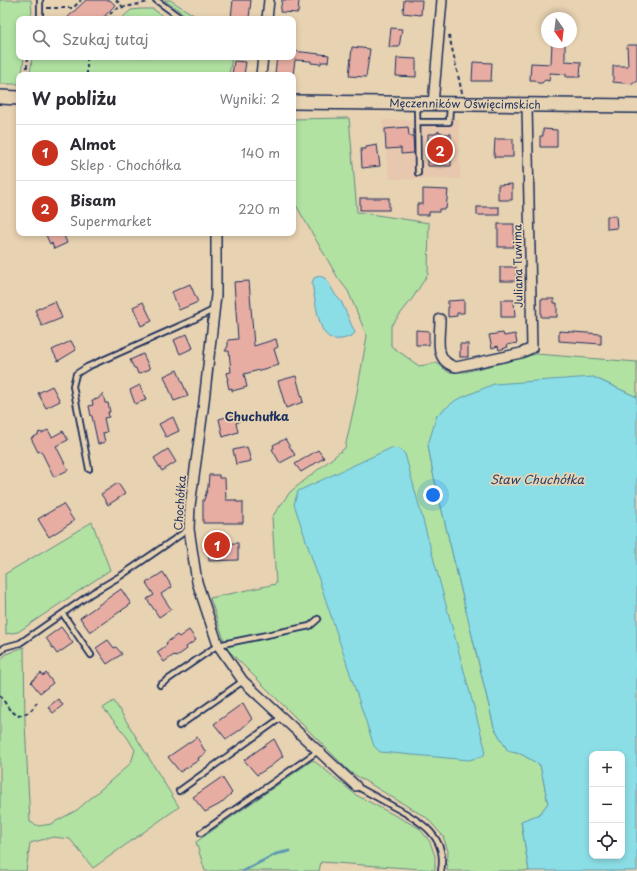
<!DOCTYPE html>
<html lang="pl">
<head>
<meta charset="utf-8">
<style>
  :root { --surface:#fff; --page:#f2f2f3; --text:#2b2b33; --muted:#7c7c81; --line:#e1e1e2; --accent:#c8321e }
  body { margin:0; font-family:"Playpen Sans",sans-serif; background:var(--page); color:var(--text) }
  .controls { position:absolute; right:12px; bottom:12px; display:grid; overflow:hidden; border-radius:8px; box-shadow:0 2px 6px #0003 }
  .controls button { width:36px; height:36px; display:grid; place-items:center; padding:0; border:0; border-bottom:1px solid var(--line); background:var(--surface); color:var(--text); font:20px sans-serif }
  .compass { position:absolute; left:541px; top:12px; width:36px; height:36px; border-radius:50%; background:var(--surface); box-shadow:0 2px 6px #0003; rotate:166deg }
  .you { position:absolute; left:433px; top:495px; width:14px; height:14px; margin:-10px; border:3px solid #fff; border-radius:50%; background:#1a73e8; box-shadow:0 0 0 6px #1a73e833 }
  .badge { display:grid; place-items:center; width:26px; height:26px; border-radius:50%; background:var(--accent); color:#fff; font-size:13px; font-weight:700 }
  .pin { position:absolute; translate:-50% -50%; border:2px solid #fff; box-shadow:0 1px 4px #0006 }
  .list { margin:0; padding:0; list-style:none }
  h2 { display:flex; justify-content:space-between; align-items:center; height:52px; margin:0; padding:0 16px; font-size:17px }
  h2 small { font-size:13px; font-weight:400; color:var(--muted) }
  .list li { display:grid; grid-template-columns:26px 1fr auto; gap:12px; align-items:center; box-sizing:border-box; height:56px; padding:0 16px; border-top:1px solid var(--line) }
  .list b { display:block; font-size:15px; white-space:nowrap }
  .list p { margin:0; font-size:13px; white-space:nowrap; color:var(--muted) }
  .list em { font-size:13px; font-style:normal; color:var(--muted) }
  .icon { flex:none; width:22px; height:22px; fill:none; stroke:currentColor; stroke-width:2; stroke-linecap:round; stroke-linejoin:round }
  .map { position:relative; flex:none; width:637px; height:871px; overflow:hidden }
  .search { position:absolute; background:var(--surface); box-shadow:0 2px 6px #0003; left:16px; top:16px; width:280px; height:44px; display:flex; align-items:center; gap:10px; box-sizing:border-box; padding:0 14px; border-radius:8px; color:var(--muted); font-size:15px }
  .panel { position:absolute; background:var(--surface); box-shadow:0 2px 6px #0003; left:16px; top:72px; width:280px; height:164px; border-radius:8px }
  .map>svg:first-child { display:block }
</style>
</head>
<body>
<div class="map">
<svg width="637" height="871" viewBox="0 0 637 871">
  <rect width="100%" height="100%" fill="#e7d2b1"/>
  <filter id="ink" filterUnits="userSpaceOnUse"><feTurbulence type="fractalNoise" baseFrequency=".025" numOctaves="2"/><feDisplacementMap in="SourceGraphic" scale="8" xChannelSelector="R" yChannelSelector="G"/><feConvolveMatrix kernelMatrix="1 2 1 2 8 2 1 2 1" color-interpolation-filters="sRGB"/></filter>
  <g filter="url(#ink)">
    <path fill="#e7c7ad" d="M382 120H459L460 179H390Z"/>
    <g fill="#b1e2a2" stroke="#668880">
      <path d="M0 0H31L32 13 28 19H19V57H24L22 75H19V84H0Z"/>
      <path d="M164 0H170L200 19H191Z"/>
      <path d="M140 9H153L167 19H121L131 10Z"/>
      <path d="M32 57H232L229 75H30Z"/>
      <path d="M349 118 357 212 429 223 428 274 412 299 391 326V346L419 366 437 363 448 372H465L536 354 637 362V397L593 377 428 445 433 473 494 727 508 751 521 754 540 765 548 803 540 814 521 822 529 871H447L448 851 443 836 427 818 350 772 227 649 210 598 276 584 272 517 290 492 345 448 356 398 367 336 348 291 338 278 293 200V119Z"/>
      <path d="M92 522 110 570 18 632 6 634 5 574Z"/>
      <path d="M24 647 25 723 30 822 39 826 51 824 77 810 131 763 135 750 127 737 103 708 114 701 179 807 93 868 70 839 53 837 30 843 26 871H0V662L6 654Z"/>
      <path d="M313 760 356 795 419 828 430 842 435 856V870L321 862 319 871H205L196 842Z"/>
    </g>
    <g fill="#8cdee6" stroke="#5f98b0" fill-rule="evenodd">
      <path d="M320 276 326 279 336 296 341 301 355 333C351 337 346 338 341 339 334 340 328 338 324 332 318 323 314 294 312 283L314 278Z"/>
      <path d="M593 377 637 397V871H529L521 821 540 814 548 803 540 765 521 754 508 751 494 727 433 473 428 445 437 415 456 400 494 384ZM592 754H622V856H592Z"/>
      <path d="M391 448 400 449 405 454 485 748 484 756 469 760 380 752 374 746 294 504 298 491Z"/>
    </g>
    <g fill="none" stroke-linecap="round" stroke-linejoin="round">
      <path stroke="#5f98b0" stroke-width="3" d="M243 871 276 854 290 851"/>
    </g>
    <g fill="#e7ada3" stroke="#1b2f5e">
      <path d="M86 0H110L115 5 102 19H66Z"/>
      <path d="M233 0H251L249 19 231 18Z"/>
      <path d="M282 0H299L298 13 280 12Z"/>
      <path d="M404 0H422L421 15 403 13Z"/>
      <path d="M391 28 402 29 399 47H389Z"/>
      <path d="M552 42H565V61L581 62 580 77H566V74L550 73 549 81 545 80 542 83H538L534 80H530L531 63 551 64Z"/>
      <path d="M627 45H637V82H633V84L613 82V66H628Z"/>
      <path d="M352 47 370 49 366 77 349 76Z"/>
      <path d="M293 51 329 55 328 62H321V64L311 63V61L295 60 293 75 275 73 277 57H293Z"/>
      <path d="M397 58 416 59V77L396 76Z"/>
      <path d="M234 61 246 62 244 75H232Z"/>
      <path d="M473 62 492 63 491 81H472Z"/>
      <path d="M408 127 409 136H413L414 153 401 154V148L386 149 385 129Z"/>
      <path d="M543 129 557 130V147H540V136H543Z"/>
      <path d="M439 131 443 134H451V166H428V134H435Z"/>
      <path d="M495 139H513V157H494Z"/>
      <path d="M377 145 380 166 362 168 361 149H366V147Z"/>
      <path d="M512 184V200H498V185Z"/>
      <path d="M423 189 448 190 446 209H439V212H429V215H417V204H423Z"/>
      <rect x="360" y="198" width="29" height="12"/>
      <rect x="477" y="207" width="22" height="8"/>
      <path d="M607 216H616L617 228 607 229Z"/>
      <rect x="498" y="224" width="16" height="23"/>
      <path d="M45 233H63L67 243 54 249 52 243 50 244Z"/>
      <rect x="500" y="267" width="16" height="14"/>
      <path d="M249 281 254 346 276 339 278 347 274 349 279 365 244 374 247 387 232 391V388L229 389 227 380H228L226 373 231 372 229 351H225L228 346V340L238 339 234 282Z"/>
      <path d="M190 284 198 302 179 310 172 292Z"/>
      <path d="M541 299H554V303H557V317H541Z"/>
      <path d="M464 300V313H457V316L448 317V301Z"/>
      <path d="M501 300H514L515 317H501Z"/>
      <path d="M55 301 62 318 42 326 35 310Z"/>
      <path d="M143 302 152 321 141 326 133 307Z"/>
      <path d="M416 330 429 331V345H416Z"/>
      <path d="M559 331 601 334V344L559 341Z"/>
      <path d="M503 333 504 336 515 334 517 343 507 345 508 347 499 350 498 346 492 348 489 335Z"/>
      <path d="M187 334 193 348 180 354 174 340Z"/>
      <path d="M71 341 76 350 58 361 52 350Z"/>
      <rect x="460" y="344" width="8" height="13"/>
      <path d="M143 354 150 369 138 374 136 368H134L130 360Z"/>
      <path d="M177 370 188 396 174 401 164 376Z"/>
      <path d="M296 376 303 402 286 408 278 381Z"/>
      <path d="M140 385 146 400 135 404 130 390Z"/>
      <path d="M52 386 60 401 46 408 38 393Z"/>
      <path d="M103 393 105 403H108L110 412H108L109 417 104 418 107 432 103 433 105 442 98 444 92 416H91L89 406 93 405 92 400 98 399Z"/>
      <path d="M237 414 239 422 236 423 238 432 223 437 219 419Z"/>
      <path d="M173 417 179 431 166 437 159 424Z"/>
      <path d="M48 430 52 437 63 431 68 440 56 446 68 470 54 477 41 451 38 452 31 438 38 435 39 432 42 433Z"/>
      <path d="M285 439 295 455 280 463 272 449 274 448 273 445Z"/>
      <path d="M247 447 251 461 236 464 233 450Z"/>
      <path d="M168 449 176 462 162 471 154 458Z"/>
      <path d="M318 450 324 458 301 472 295 464Z"/>
      <path d="M209 475H219V478H225L226 500H236V502H243V523H203V500H204L208 487Z"/>
      <path d="M118 483 125 494 108 505 101 494Z"/>
      <path d="M63 504 74 521 49 537 38 519Z"/>
      <path d="M238 543V560L209 561 208 544Z"/>
      <path d="M163 572 172 587 161 594 171 609 159 617 147 599 154 595 146 583Z"/>
      <path d="M121 589 131 604 90 632 80 618Z"/>
      <path d="M61 627 73 643 57 654 46 638Z"/>
      <path d="M189 630 196 640 186 647 187 649 176 657 174 655 164 662 157 652 167 645 166 643 177 635 179 637Z"/>
      <path d="M108 640 114 648 116 647 122 654 107 664 96 648Z"/>
      <path d="M41 673 43 676 46 673 53 683 40 693 31 682Z"/>
      <path d="M58 699 63 705 53 713 48 707Z"/>
      <path d="M243 703 252 719 240 730 226 739 214 724Z"/>
      <path d="M197 737 206 753 198 758 199 760 180 772 168 757Z"/>
      <path d="M274 739 283 756 271 766 257 775 244 760Z"/>
      <path d="M222 777 232 793 220 804 205 812 193 797Z"/>
    </g>
    <g fill="none" stroke-linecap="round" stroke-linejoin="round">
      <g stroke="#1b2f5e" stroke-width="8">
        <g id="lane">
          <path d="M40 0V19"/>
          <path d="M156 0 182 19"/>
          <path d="M417 105 418 173"/>
          <path d="M418 122H449L450 106"/>
          <path d="M89 469 73 386 76 374 87 367 191 321 213 310"/>
          <path d="M63 614 91 655"/>
          <path d="M0 652 5 647 20 643 92 593 122 575 189 529"/>
          <path d="M160 685 218 645 310 626 318 619"/>
          <path d="M179 726 243 681"/>
          <path d="M356 786C369 793 382 800 394 807 420 821 448 836 441 871"/>
          <path d="M179 791 282 717"/>
          <path d="M201 833 318 751"/>
        </g>
      </g>
      <g stroke="#1b2f5e" stroke-width="12">
        <g id="street">
          <path d="M267 19 269 0"/>
          <path d="M261 75 263 57"/>
          <path d="M433 104 442 0"/>
          <path d="M216 233V295L203 410 190 506 189 529 197 582 218 645 243 681 356 786"/>
          <path d="M440 319C440 338 433 361 456 367L521 353 532 348 527 106"/>
        </g>
      </g>
      <g stroke="#1b2f5e" stroke-width="16">
        <g id="secondary">
          <path d="M0 97 19 98"/>
          <path id="s1" d="M293 102 637 106"/>
        </g>
      </g>
      <g stroke="#1b2f5e" stroke-width="2" stroke-dasharray="4 3" stroke-linecap="butt">
        <path d="M116 0 123 7"/>
        <path d="M47 8H73L81 0"/>
        <path d="M105 19 115 9 149 2"/>
        <path d="M449 35 462 93"/>
        <path d="M87 57V75"/>
        <path d="M26 75 28 57"/>
        <path d="M0 695 9 709 18 716 30 712 37 702"/>
      </g>
      <use href="#lane" stroke="#e7d2b1" stroke-width="4.5"/>
      <use href="#street" stroke="#e7d2b1" stroke-width="9"/>
      <use href="#secondary" stroke="#e7d2b1" stroke-width="13"/>
    </g>
  </g>
  <g text-anchor="middle" stroke-width="3.5" stroke-linejoin="round" paint-order="stroke">
    <g font-size="11" fill="#1b2f5e" stroke="#e7d2b1">
      <text dy="4" stroke="none"><textPath href="#s1" startOffset="172">Męczenników Oświęcimskich</textPath></text>
      <text transform="translate(518 266) rotate(-91)" y="4">Juliana Tuwima</text>
      <text transform="translate(180 503) rotate(-86)" y="4">Chochółka</text>
    </g>
    <g font-size="12" font-weight="bold" fill="#1b2f5e" stroke="#e7d2b1">
      <text x="257" y="421">Chuchułka</text>
    </g>
    <g font-size="12" font-style="italic" fill="#26406c" stroke="#e7d2b1">
      <text x="537" y="484">Staw Chuchółka</text>
    </g>
  </g>
</svg>
<div class="controls">
<button>+</button>
<button>−</button>
<button><svg class="icon" aria-label="locate" viewBox="0 0 24 24"><circle cx="12" cy="12" r="6"/><path d="M12 2v4M12 18v4M2 12h4M18 12h4"/></svg></button>
</div>
<svg class="compass" viewBox="-18 -18 36 36"><path d="M0-13l5 13h-10z" fill="#e53935"/><path d="M0 13l5-13h-10z" fill="#7c7c81"/></svg>
<div class="you"></div>
<div class="pin badge" style="left:217px;top:545px">1</div>
<div class="pin badge" style="left:440px;top:150px">2</div>
<div class="search"><svg class="icon" aria-label="search" viewBox="0 0 24 24"><circle cx="10" cy="10" r="6"/><path d="M15 15l6 6"/></svg>Szukaj tutaj</div>
<section class="panel">
<h2>W pobliżu<small>Wyniki: 2</small></h2>
<ul class="list">
<li><span class="badge">1</span><div><b>Almot</b><p>Sklep · Chochółka</p></div><em>140 m</em></li>
<li><span class="badge">2</span><div><b>Bisam</b><p>Supermarket</p></div><em>220 m</em></li>
</ul>
</section>
</div>
</body>
</html>
